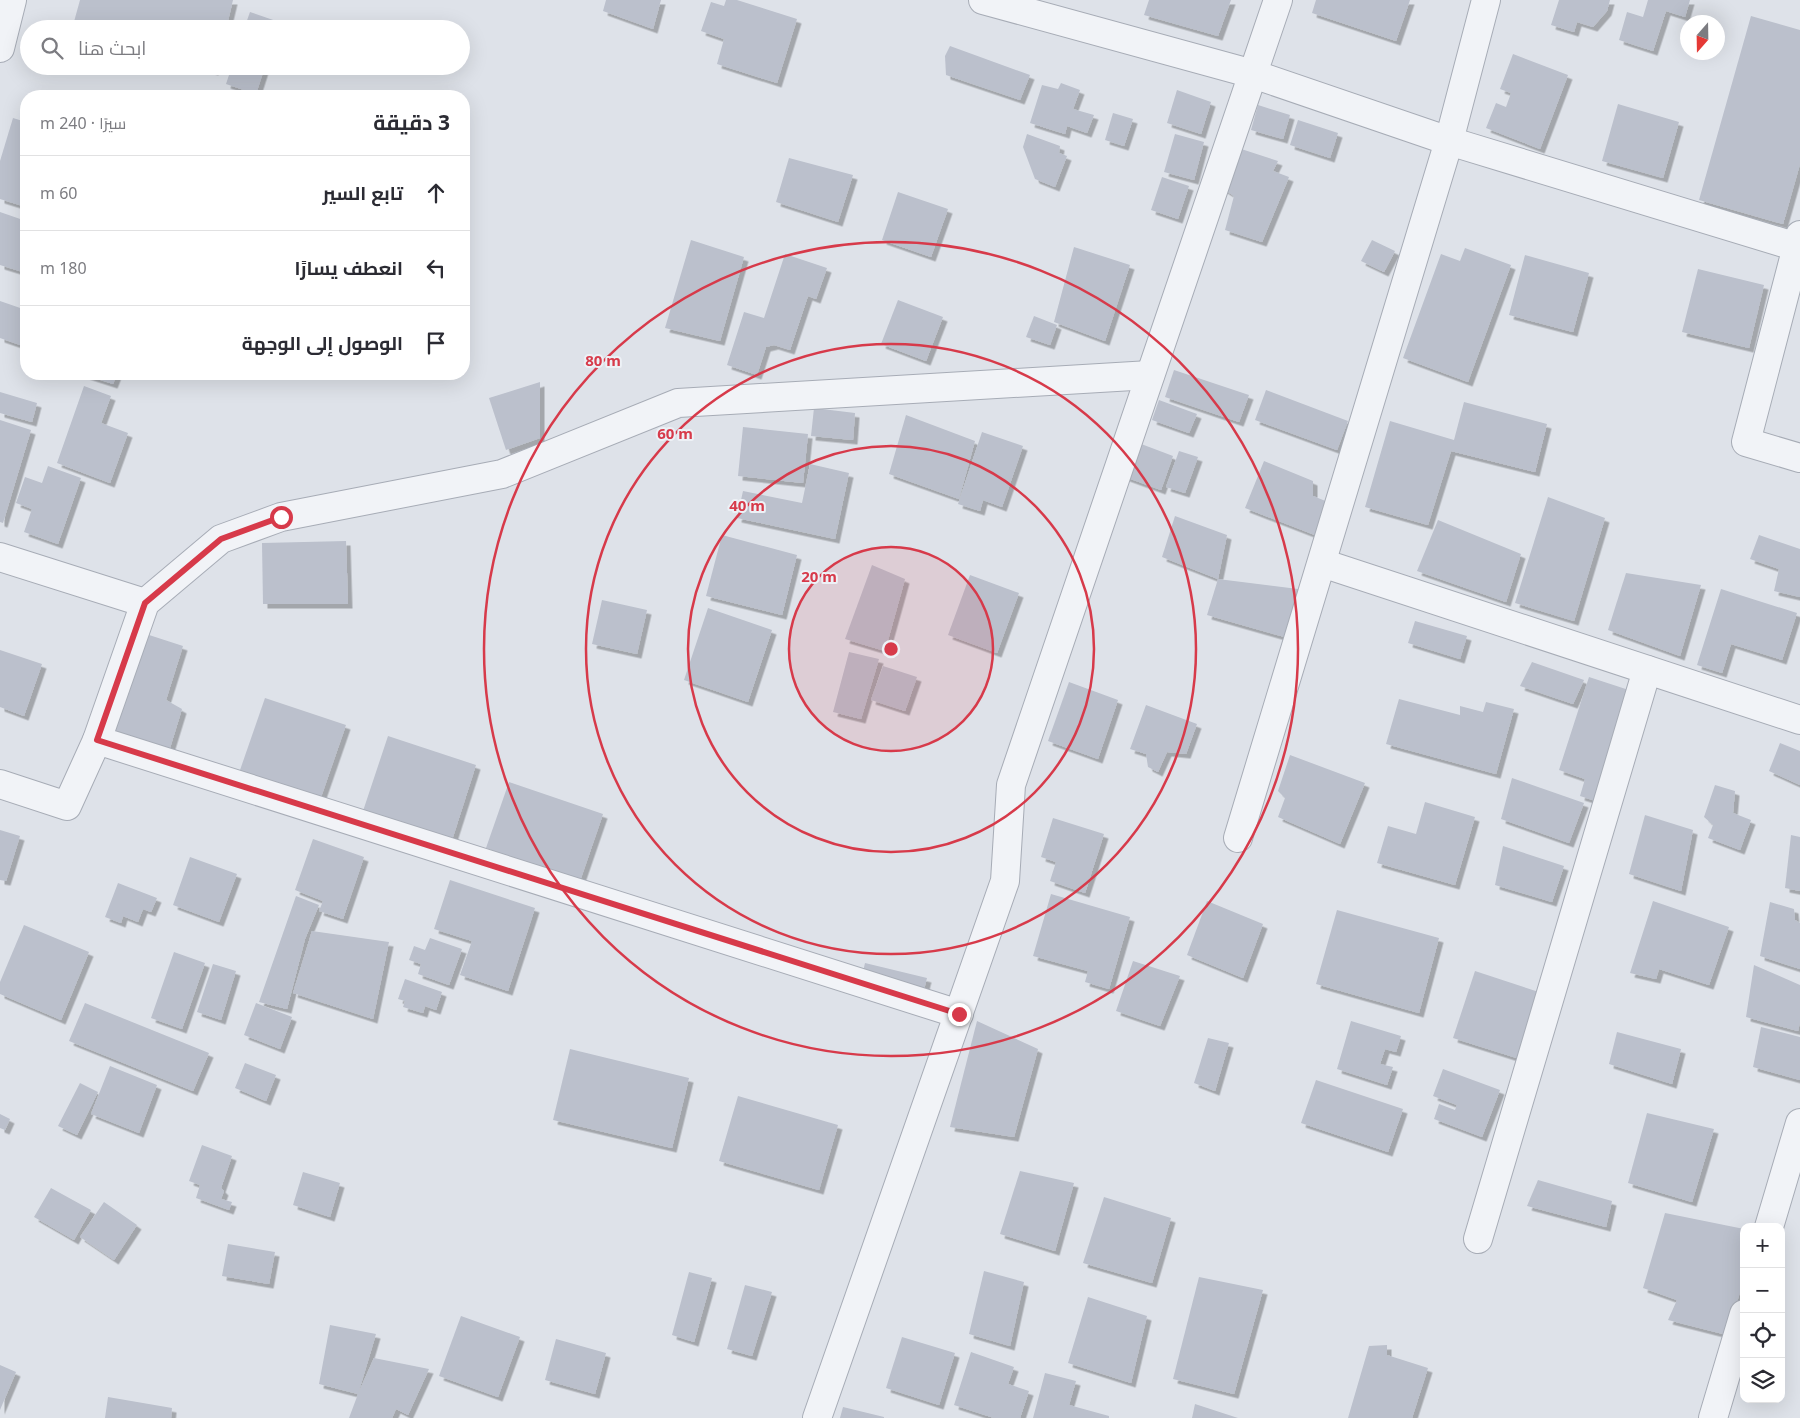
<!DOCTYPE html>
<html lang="ar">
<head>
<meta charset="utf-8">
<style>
  :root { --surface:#fff; --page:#f2f2f3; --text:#2b2b33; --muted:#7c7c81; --line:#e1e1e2 }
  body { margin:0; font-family:"Noto Sans",Cairo,sans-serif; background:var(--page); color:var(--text); direction:rtl }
  .controls { position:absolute; right:15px; bottom:15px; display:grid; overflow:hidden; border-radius:10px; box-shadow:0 5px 20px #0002 }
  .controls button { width:45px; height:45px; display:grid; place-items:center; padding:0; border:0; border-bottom:1px solid var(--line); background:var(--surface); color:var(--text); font:25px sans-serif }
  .compass { position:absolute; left:1680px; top:15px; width:45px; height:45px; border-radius:50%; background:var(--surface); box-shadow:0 5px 20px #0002; rotate:200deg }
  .stop { position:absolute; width:15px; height:15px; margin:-11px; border:4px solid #d73a4a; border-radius:50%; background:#fff }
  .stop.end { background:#d73a4a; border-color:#fff; box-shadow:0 1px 5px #0008 }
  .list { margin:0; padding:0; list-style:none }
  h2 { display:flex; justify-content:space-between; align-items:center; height:65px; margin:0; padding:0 20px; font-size:21px }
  h2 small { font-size:16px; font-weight:400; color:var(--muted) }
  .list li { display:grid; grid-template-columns:32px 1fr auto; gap:15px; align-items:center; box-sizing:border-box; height:75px; padding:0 20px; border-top:1px solid var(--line) }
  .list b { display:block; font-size:19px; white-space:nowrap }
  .list em { font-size:16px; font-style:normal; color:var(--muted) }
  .icon { flex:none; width:28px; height:28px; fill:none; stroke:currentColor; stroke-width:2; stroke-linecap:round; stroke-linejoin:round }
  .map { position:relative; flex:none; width:1800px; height:1418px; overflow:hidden; direction:ltr }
  .search { position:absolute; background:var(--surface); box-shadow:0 5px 20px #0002; left:20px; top:20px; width:450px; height:55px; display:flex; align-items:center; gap:12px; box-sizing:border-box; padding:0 18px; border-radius:28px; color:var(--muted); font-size:19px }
  .panel { position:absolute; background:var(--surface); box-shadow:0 5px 20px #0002; left:20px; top:90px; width:450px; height:290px; border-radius:20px; direction:rtl }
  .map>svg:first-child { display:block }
</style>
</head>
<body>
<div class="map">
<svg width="1800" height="1418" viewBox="0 0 1800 1418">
  <defs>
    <filter id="shadow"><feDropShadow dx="4.5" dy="4.5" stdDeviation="0" flood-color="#0004"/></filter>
  </defs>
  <rect width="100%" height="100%" fill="#dee2e9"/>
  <g fill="#bbc0cc" filter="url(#shadow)">
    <path d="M80 0H233L226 29H72Z"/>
    <path d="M606 0H661L653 29 603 11Z"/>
    <path d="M726 0H737L797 19 777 83 717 64 724 39 701 31 711 2 724 6Z"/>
    <path d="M1149 0H1231L1218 36 1144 15Z"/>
    <path d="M1316 0H1410L1396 41 1312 13Z"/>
    <path d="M1559 0H1610L1607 11 1593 27 1577 22 1574 32 1551 25Z"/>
    <path d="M1648 0H1690L1685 17 1666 11 1653 51 1619 40 1627 12 1643 17Z"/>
    <path d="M250 12 279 22 277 29H244Z"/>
    <path d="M1751 16 1800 30V164L1783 224 1699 200Z"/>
    <path d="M950 46 1030 75 1020 100 946 75 945 56Z"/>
    <path d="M1513 54 1568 75 1540 149 1486 128 1496 103 1506 107 1511 93 1500 89Z"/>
    <path d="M198 66H215L214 71Z"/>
    <path d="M232 66H265L256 94 226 84Z"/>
    <path d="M1061 83 1080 90 1073 109 1094 115 1087 133 1067 126 1065 134 1030 123 1042 85 1058 89Z"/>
    <path d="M1177 90 1211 102 1201 134 1167 123Z"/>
    <path d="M1618 104 1679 122 1663 178 1602 161Z"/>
    <path d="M1258 105 1290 115 1283 139 1251 130Z"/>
    <path d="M1113 113 1133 119 1124 146 1105 140Z"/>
    <path d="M13 118 26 122V207L0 199V161Z"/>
    <path d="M1298 120 1338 133 1330 158 1290 145Z"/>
    <path d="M1027 134 1060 146 1059 153 1067 156 1055 187 1035 179 1023 147Z"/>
    <path d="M1175 134 1204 142 1194 180 1164 172Z"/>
    <path d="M1232 146 1278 161 1273 171 1289 177 1262 242 1225 230 1234 196 1220 187Z"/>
    <path d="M789 158 853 175 838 222 776 202Z"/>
    <path d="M1162 177 1189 186 1178 219 1151 210Z"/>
    <path d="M898 192 948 209 931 257 882 240Z"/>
    <path d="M0 212 26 221V273L0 265Z"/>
    <path d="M691 240 744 257 720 341 665 328Z"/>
    <path d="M1372 240 1395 251 1384 272 1361 261Z"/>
    <path d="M1074 247 1130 265 1105 341 1054 322Z"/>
    <path d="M1465 248 1511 265 1468 382 1403 358 1441 254 1460 261Z"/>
    <path d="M785 254 827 268 816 299 808 296 790 350 774 345 766 347 757 375 727 365 744 312 764 318Z"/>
    <path d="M1525 255 1589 273 1573 332 1509 315Z"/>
    <path d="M1698 269 1764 285 1749 348 1682 332Z"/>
    <path d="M898 300 943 317 926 361 881 344Z"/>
    <path d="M0 301 26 310V347L0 338Z"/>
    <path d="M1034 316 1057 325 1050 345 1026 337Z"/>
    <path d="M1174 370 1249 395 1239 422 1165 397Z"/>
    <path d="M82 374H117L113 384Z"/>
    <path d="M540 382V438L506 450 489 398Z"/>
    <path d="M84 386 111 396 101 423 128 433 110 483 57 463Z"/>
    <path d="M1266 390 1348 421 1337 450 1255 420Z"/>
    <path d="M0 392 37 403 32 422 0 413Z"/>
    <path d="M1159 400 1197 414 1189 433 1152 420Z"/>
    <path d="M1464 402 1547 424 1535 472 1451 451 1428 525 1365 507 1390 421 1454 440Z"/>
    <path d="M814 408 855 413 853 440 811 436Z"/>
    <path d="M906 415 975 441 959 499 889 474Z"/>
    <path d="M0 420 31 430 3 523 0 522Z"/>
    <path d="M743 427 808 434 803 483 738 476Z"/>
    <path d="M982 432 1023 446 1002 507 983 500 980 511 958 504Z"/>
    <path d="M1128 439 1173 456 1161 490 1117 474Z"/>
    <path d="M1179 451 1198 457 1185 493 1166 487Z"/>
    <path d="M1264 461 1313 481V496L1333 504 1320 537 1245 508Z"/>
    <path d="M810 464 849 473 835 539 737 518 743 491 802 503Z"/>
    <path d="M48 466 81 478 58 544 24 532 32 509 16 503 25 477 42 483Z"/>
    <path d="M1548 497 1605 518 1574 621 1515 603Z"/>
    <path d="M1175 516 1227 535 1218 579 1162 557Z"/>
    <path d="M1438 520 1521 554 1506 602 1417 571Z"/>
    <path d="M722 535 797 555 782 615 706 596Z"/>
    <path d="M1759 535 1800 549V597L1774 591 1779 569 1750 559Z"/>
    <path d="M346 541 348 604H263L262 543Z"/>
    <path d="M872 565 905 579 885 651 845 639Z"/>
    <path d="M1626 573 1701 585 1680 656 1608 630Z"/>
    <path d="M970 575 1019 593 997 653 948 635Z"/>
    <path d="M1218 579 1306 590 1288 638 1207 615Z"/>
    <path d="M1721 589 1797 613 1782 660 1731 644 1722 673 1697 665Z"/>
    <path d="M602 600 647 610 637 654 592 644Z"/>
    <path d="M708 608 772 630 748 702 684 680Z"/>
    <path d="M1415 621 1467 636 1460 659 1408 643Z"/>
    <path d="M146 634 183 646 166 700 182 709 170 748 113 731Z"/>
    <path d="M0 650 42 664 24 716 0 707Z"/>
    <path d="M849 652 879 659 861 719 833 712Z"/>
    <path d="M1532 662 1584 680 1573 704 1520 686Z"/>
    <path d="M883 666 917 677 905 711 871 700Z"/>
    <path d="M1589 677 1638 693 1602 803 1580 796 1585 779 1559 770Z"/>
    <path d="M1069 682 1118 700 1098 759 1048 741Z"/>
    <path d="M265 698 346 725 320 800 239 773Z"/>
    <path d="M1399 699 1460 715V706L1483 712 1486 702 1514 709 1496 774 1386 744Z"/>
    <path d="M1146 705 1197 724 1186 754 1167 752 1158 772 1148 767 1146 754 1130 749Z"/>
    <path d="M388 736 476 765 452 840 363 811Z"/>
    <path d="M1780 743 1800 751V785L1769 771Z"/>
    <path d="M1290 755 1365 783 1340 844 1278 817 1285 798 1278 791Z"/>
    <path d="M1512 778 1584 803 1569 843 1501 819Z"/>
    <path d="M509 782 603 814 580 881 486 848Z"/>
    <path d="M1715 785 1735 791 1733 813 1751 820 1740 850 1708 838 1713 825 1704 817Z"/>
    <path d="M1425 802 1475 817 1455 885 1377 863 1388 826 1416 834Z"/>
    <path d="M1645 815 1693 830 1681 891 1629 874Z"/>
    <path d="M1053 818 1104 834 1085 893 1050 881 1056 862 1041 857Z"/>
    <path d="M0 830 20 836 6 881 0 880Z"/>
    <path d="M1791 835 1800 837V891L1785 888Z"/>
    <path d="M313 839 364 857 343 919 319 911 323 901 295 890Z"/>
    <path d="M1503 846 1564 866 1552 902 1495 885Z"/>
    <path d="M190 857 237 874 219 922 173 905Z"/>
    <path d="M450 880 535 908 508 991 460 975 472 941 434 929Z"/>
    <path d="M118 883 157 898 151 912 143 909 138 922 123 916 121 923 105 917Z"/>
    <path d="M1051 894 1130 917 1109 989 1085 982 1088 971 1033 956Z"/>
    <path d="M296 896 319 905 305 939 287 1009 259 1002Z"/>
    <path d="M1207 901 1263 924 1243 978 1187 955Z"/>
    <path d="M1653 901 1729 927 1709 985 1659 969 1656 979 1630 973Z"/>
    <path d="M1770 902 1794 909 1795 920 1800 923V969L1760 956Z"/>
    <path d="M1337 910 1439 938 1419 1013 1316 984Z"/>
    <path d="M24 925 89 952 61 1020 0 994V982Z"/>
    <path d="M312 931 389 942 373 1019 293 993Z"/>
    <path d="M430 938 462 949 449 985 418 974 421 964 409 960 414 946 425 950Z"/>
    <path d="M174 952 205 963 182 1029 151 1018Z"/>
    <path d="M1133 961 1180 976 1160 1026 1116 1011Z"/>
    <path d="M865 963 927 978 920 1004 859 989Z"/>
    <path d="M213 964 236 971 221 1020 197 1012Z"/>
    <path d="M1754 965 1800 985V1022L1798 1031 1746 1017Z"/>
    <path d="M1475 971 1545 994 1523 1060 1453 1038Z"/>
    <path d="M405 979 442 992 436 1010 425 1006 423 1013 403 1007 405 1001 398 999Z"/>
    <path d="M85 1003 209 1053 193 1091 69 1041Z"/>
    <path d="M256 1003 292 1017 280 1049 244 1035Z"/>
    <path d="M977 1021 1038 1049 1014 1137 950 1127Z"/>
    <path d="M1351 1021 1401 1036 1396 1052 1385 1049 1380 1064 1393 1067 1387 1085 1337 1069Z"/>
    <path d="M1761 1027 1800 1037V1080L1753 1067Z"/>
    <path d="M1617 1032 1681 1049 1672 1084 1609 1064Z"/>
    <path d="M1208 1038 1229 1043 1215 1091 1194 1083Z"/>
    <path d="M570 1049 689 1078 672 1148 553 1120Z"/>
    <path d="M245 1063 276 1075 266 1101 235 1088Z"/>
    <path d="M110 1066 157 1085 139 1133 91 1114Z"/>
    <path d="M1443 1069 1500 1090 1482 1137 1434 1119 1439 1104 1455 1110 1457 1105 1433 1096Z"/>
    <path d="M1316 1080 1403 1109 1388 1152 1301 1123Z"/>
    <path d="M80 1083 98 1092 77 1135 58 1126Z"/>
    <path d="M738 1096 838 1125 819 1190 719 1161Z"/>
    <path d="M1647 1113 1714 1129 1692 1202 1628 1183Z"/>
    <path d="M0 1114 10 1119 5 1130 0 1128Z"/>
    <path d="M202 1145 232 1156 221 1188 224 1191 221 1199 232 1202 229 1210 196 1198 200 1185 189 1181Z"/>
    <path d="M1020 1171 1074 1183 1055 1251 1000 1234Z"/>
    <path d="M303 1172 340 1183 330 1217 293 1205Z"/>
    <path d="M1538 1180 1612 1201 1606 1227 1527 1206Z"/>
    <path d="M51 1188 91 1210 74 1240 34 1217Z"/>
    <path d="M1104 1197 1171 1218 1152 1283 1083 1263Z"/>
    <path d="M104 1202 137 1225 114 1260 80 1237Z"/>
    <path d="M1665 1213 1744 1229V1279L1727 1335 1668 1320 1677 1300 1643 1288Z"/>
    <path d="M228 1244 275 1252 269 1284 222 1276Z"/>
    <path d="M984 1271 1024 1282 1010 1346 969 1334Z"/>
    <path d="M689 1272 712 1278 694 1342 672 1335Z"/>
    <path d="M1199 1277 1263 1290 1234 1394 1173 1379Z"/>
    <path d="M745 1285 772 1292 752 1356 727 1349Z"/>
    <path d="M1088 1297 1147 1316 1131 1383 1068 1363Z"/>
    <path d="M461 1316 520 1337 498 1397 439 1376Z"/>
    <path d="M330 1325 376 1334 358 1394 374 1358 429 1369 408 1415 396 1409 392 1418H349L358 1394 319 1384Z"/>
    <path d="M902 1337 955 1353 939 1405 886 1388Z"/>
    <path d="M556 1339 606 1353 595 1394 545 1380Z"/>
    <path d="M1387 1345V1355L1428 1368 1412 1418H1348L1369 1346Z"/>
    <path d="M971 1352 1014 1367 1008 1384 1029 1391 1020 1418H994L954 1405Z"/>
    <path d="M0 1365 16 1372 0 1410Z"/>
    <path d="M1045 1373 1076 1381 1069 1405 1109 1416V1418H1033Z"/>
    <path d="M108 1397 172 1408 171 1418H105Z"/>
    <path d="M1195 1404 1238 1418H1192Z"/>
    <path d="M843 1407 884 1417V1418H840Z"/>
  </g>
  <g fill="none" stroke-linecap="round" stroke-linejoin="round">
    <g stroke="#a7acb6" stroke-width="30">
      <g id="minor">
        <path d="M983 0 1253 74 1449 141 1797 247"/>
        <path d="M0 48 12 0"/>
        <path d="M1800 235 1746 442 1800 458"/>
        <path d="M0 557 145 603"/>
        <path d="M1322 563 1800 720"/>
        <path d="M0 784 67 806 97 740"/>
        <path d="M1238 838 1449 141 1486 0"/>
        <path d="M959 1014 97 740 145 603 221 539 281 517 502 474 678 403 1150 375"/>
        <path d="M1769 1227 1800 1123"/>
        <path d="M1478 1239 1647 670"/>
        <path d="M817 1418 1005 881 1011 785 1278 0"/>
        <path d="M1713 1418 1744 1314"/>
      </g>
    </g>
    <use href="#minor" stroke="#f1f3f7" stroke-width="28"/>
  </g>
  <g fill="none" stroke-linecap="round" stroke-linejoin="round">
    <path stroke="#d73a4a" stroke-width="6" d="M281 517 221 539 145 603 97 740 959 1014"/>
  </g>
  <circle cx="891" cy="649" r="102" fill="#d73a4a" fill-opacity=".12"/>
  <g fill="none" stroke="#d73a4a" stroke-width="2.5">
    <circle cx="891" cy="649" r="102"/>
    <circle cx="891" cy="649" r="203"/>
    <circle cx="891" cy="649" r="305"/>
    <circle cx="891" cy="649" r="407"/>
  </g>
  <circle cx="891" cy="649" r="8" fill="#d73a4a" stroke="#edf1f6" stroke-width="2.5"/>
  <g font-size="15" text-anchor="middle" font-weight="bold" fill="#d73a4a" stroke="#edf1f6" stroke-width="4" stroke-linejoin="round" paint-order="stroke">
    <text x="603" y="366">80 m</text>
    <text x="675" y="439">60 m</text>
    <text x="747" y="511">40 m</text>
    <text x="819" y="582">20 m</text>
  </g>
</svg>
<div class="controls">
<button>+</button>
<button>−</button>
<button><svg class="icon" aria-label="locate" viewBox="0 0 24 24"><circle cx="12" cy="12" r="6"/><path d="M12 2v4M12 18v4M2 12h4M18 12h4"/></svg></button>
<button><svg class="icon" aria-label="layers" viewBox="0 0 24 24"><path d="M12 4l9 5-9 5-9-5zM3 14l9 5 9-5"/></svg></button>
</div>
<svg class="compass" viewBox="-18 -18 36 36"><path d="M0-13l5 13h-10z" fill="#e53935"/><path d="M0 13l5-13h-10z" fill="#7c7c81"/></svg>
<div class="stop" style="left:281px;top:517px"></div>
<div class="stop end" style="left:959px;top:1014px"></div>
<div class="search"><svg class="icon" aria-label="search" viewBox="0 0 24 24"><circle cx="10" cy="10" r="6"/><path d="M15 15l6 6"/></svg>ابحث هنا</div>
<section class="panel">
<h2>3 دقيقة<small>سيرًا · 240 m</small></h2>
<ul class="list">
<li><svg class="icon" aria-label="ahead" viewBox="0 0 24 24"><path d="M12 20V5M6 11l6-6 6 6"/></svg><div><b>تابع السير</b></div><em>60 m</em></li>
<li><svg class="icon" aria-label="left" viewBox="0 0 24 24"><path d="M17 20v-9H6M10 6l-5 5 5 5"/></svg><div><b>انعطف يسارًا</b></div><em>180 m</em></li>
<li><svg class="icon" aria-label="arrive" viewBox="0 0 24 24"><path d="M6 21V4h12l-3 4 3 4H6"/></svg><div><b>الوصول إلى الوجهة</b></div></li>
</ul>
</section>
</div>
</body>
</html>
